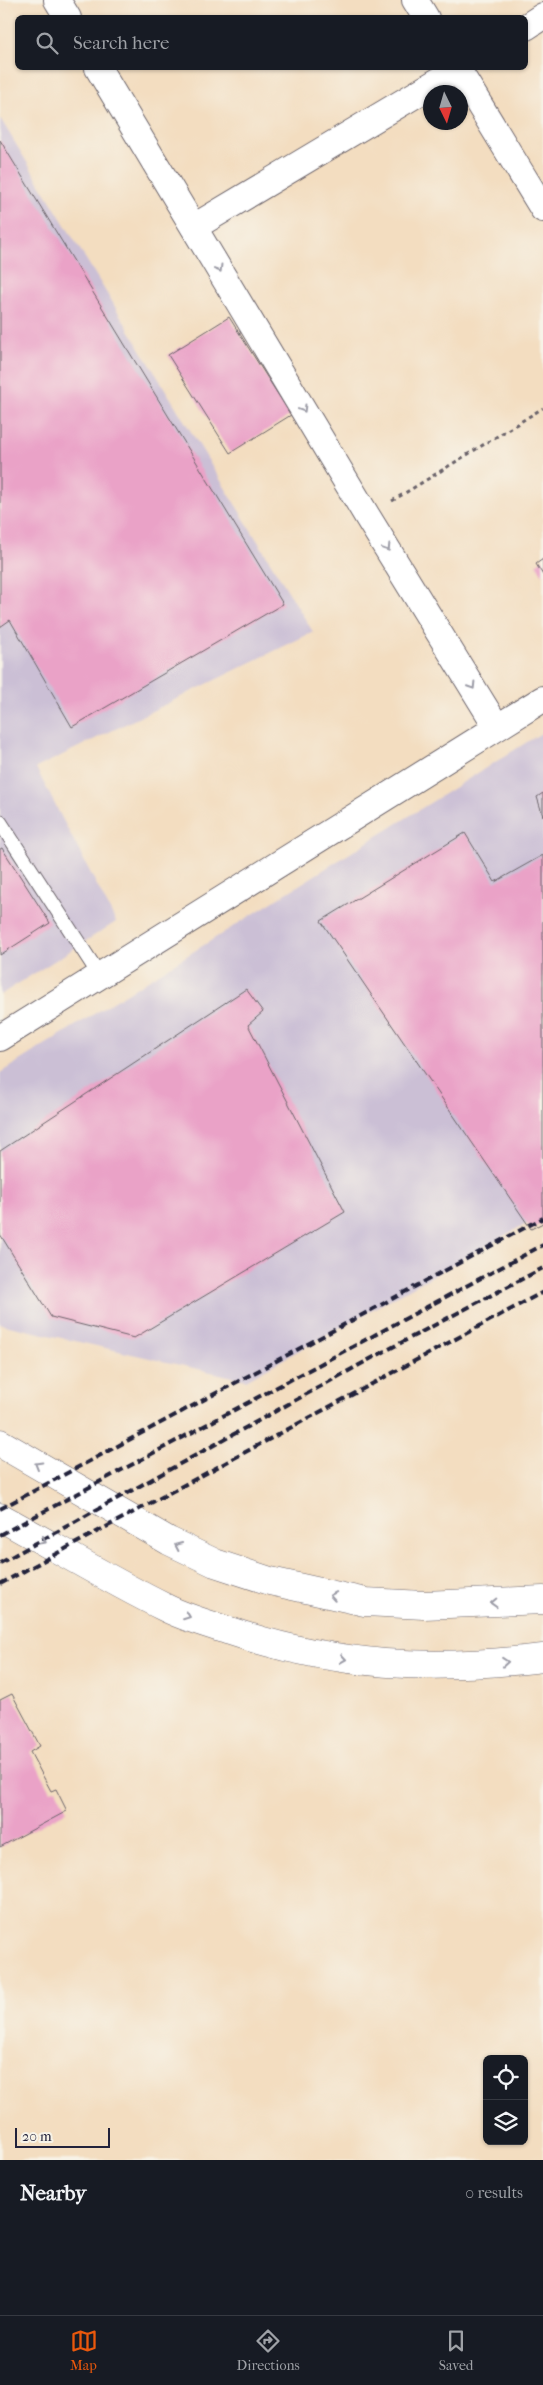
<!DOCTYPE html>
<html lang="en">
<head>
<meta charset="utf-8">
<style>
  :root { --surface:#171b24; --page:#242831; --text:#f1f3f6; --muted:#9ea1a6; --line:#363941; --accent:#ea580c }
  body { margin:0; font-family:"IM FELL French Canon",serif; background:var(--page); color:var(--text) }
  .controls { position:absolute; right:15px; bottom:15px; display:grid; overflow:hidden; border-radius:8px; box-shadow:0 1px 4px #0004 }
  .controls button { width:45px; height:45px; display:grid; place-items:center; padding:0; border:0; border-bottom:1px solid var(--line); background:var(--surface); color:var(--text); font:25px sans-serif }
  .compass { position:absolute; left:423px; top:85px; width:45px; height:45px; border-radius:50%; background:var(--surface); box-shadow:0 1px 4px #0004; rotate:175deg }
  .scale { position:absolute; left:15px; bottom:12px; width:95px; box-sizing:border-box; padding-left:5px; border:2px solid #22223b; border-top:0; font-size:14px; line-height:18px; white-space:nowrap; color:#22223b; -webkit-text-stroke:4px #f7f3e8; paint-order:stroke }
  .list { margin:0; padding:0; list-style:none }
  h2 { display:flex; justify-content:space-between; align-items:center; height:65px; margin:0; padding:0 20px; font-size:21px }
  h2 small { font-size:16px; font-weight:400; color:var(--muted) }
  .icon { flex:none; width:28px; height:28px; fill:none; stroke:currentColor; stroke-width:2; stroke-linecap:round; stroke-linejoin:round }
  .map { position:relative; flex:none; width:543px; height:2160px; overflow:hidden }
  .search { position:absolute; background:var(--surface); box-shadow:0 1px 4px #0004; left:15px; right:15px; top:15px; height:55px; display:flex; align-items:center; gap:12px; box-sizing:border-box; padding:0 18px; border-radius:8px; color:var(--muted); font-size:19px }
  .sheet { height:155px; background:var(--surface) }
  nav { display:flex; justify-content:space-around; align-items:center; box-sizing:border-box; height:70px; border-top:1px solid var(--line); background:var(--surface); font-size:14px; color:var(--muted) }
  nav a { display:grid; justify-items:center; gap:2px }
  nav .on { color:var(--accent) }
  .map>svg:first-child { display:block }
</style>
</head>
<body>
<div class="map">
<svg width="543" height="2160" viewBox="0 0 543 2160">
  <rect width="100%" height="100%" fill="#f7f3e8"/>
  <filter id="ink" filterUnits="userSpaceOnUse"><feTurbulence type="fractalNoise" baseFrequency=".02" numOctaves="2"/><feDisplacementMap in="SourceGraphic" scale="10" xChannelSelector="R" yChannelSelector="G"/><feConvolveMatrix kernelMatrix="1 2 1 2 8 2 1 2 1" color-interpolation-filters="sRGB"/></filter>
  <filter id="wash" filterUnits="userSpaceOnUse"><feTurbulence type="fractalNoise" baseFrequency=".0096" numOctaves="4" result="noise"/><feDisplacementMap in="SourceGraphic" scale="20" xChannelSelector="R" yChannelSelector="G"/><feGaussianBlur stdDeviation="1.12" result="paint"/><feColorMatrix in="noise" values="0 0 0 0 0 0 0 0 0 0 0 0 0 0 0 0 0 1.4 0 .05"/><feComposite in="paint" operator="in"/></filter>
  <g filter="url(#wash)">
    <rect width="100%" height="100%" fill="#f3ddc0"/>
    <g fill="#cbbfd5">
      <path d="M0 118 313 632 36 768 116 922 0 995Z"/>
      <path d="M543 732V1214L246 1380 0 1324V1073Z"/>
    </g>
    <g id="blocks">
      <g fill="#eaa2c7">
        <path d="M0 140 283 604 72 727 10 620 0 627Z"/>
        <path d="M229 317 291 415 230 453 168 355Z"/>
        <path d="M543 559V575L536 564Z"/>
        <path d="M543 793V816L537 797Z"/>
        <path d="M465 833 495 882 543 855V1223L531 1229 321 921Z"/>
        <path d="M2 848 50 923 0 955V849Z"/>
        <path d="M246 989 263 1012 248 1025 345 1212 134 1338 51 1317 0 1234V1151Z"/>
        <path d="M12 1694 40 1746 30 1752 51 1791 56 1789 67 1811 0 1847V1700Z"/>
      </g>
    </g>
  </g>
  <g filter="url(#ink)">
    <use href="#blocks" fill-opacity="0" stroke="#6b636a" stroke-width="1"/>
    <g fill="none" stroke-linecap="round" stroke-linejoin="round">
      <g stroke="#6b636a" stroke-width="16">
        <path id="service" d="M0 822 100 976"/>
      </g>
      <g stroke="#6b636a" stroke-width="28">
        <g id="minor">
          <path d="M57 0 68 18"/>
          <path d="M415 0 426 18"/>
          <path d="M526 27 543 16"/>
          <path d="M98 68 367 516 497 727"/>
          <path d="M457 68 543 209"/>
          <path d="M194 227 460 68"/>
          <path d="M0 1038 543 699"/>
        </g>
      </g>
      <g stroke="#6b636a" stroke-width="29">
        <g id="primary">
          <path d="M0 1443 169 1541 215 1563 270 1581 365 1602 424 1605 543 1600"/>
          <path d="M0 1517C55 1547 109 1580 166 1608 186 1618 208 1624 230 1631 337 1667 431 1671 543 1658"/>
        </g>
      </g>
      <path stroke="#6b636a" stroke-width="3" stroke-dasharray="4 4" stroke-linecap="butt" d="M392 501 543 408"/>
      <use href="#service" stroke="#fff" stroke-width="14"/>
      <use href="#minor" stroke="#fff" stroke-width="26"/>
      <use href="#primary" stroke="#fff" stroke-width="28"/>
      <g stroke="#22223b" stroke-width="4" stroke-dasharray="8 4" stroke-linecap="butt">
        <path d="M0 1509 543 1218"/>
        <path d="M0 1535 543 1245"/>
        <path d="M0 1563 372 1358 543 1268"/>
        <path d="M0 1584 543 1292"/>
      </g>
    </g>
    <defs><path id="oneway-chevron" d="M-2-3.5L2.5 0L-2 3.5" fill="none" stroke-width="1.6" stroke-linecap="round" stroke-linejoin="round" transform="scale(1.25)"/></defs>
    <g stroke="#9c9ca7">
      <use href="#oneway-chevron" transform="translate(219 269) rotate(59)"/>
      <use href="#oneway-chevron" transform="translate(303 409) rotate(59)"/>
      <use href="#oneway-chevron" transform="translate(387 548) rotate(58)"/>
      <use href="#oneway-chevron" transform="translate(472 686) rotate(58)"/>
      <use href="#oneway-chevron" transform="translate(38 1465) rotate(-150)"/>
      <use href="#oneway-chevron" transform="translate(43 1541) rotate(29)"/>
      <use href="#oneway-chevron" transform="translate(178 1546) rotate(-155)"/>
      <use href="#oneway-chevron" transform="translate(333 1596) rotate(-170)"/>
      <use href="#oneway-chevron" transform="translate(494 1603) rotate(178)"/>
      <use href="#oneway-chevron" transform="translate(187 1616) rotate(21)"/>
      <use href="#oneway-chevron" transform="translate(343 1659) rotate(8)"/>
      <use href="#oneway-chevron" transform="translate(505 1662) rotate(-5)"/>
    </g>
  </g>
</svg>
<div class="controls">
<button><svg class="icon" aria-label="locate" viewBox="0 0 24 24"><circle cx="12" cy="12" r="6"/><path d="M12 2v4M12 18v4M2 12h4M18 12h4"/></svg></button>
<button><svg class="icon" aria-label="layers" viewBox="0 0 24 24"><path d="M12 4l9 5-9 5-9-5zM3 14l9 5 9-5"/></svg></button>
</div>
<svg class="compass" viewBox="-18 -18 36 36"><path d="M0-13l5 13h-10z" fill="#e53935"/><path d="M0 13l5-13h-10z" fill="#9ea1a6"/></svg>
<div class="scale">20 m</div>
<div class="search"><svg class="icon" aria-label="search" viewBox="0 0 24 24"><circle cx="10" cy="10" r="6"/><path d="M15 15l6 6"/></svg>Search here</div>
</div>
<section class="sheet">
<h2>Nearby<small>0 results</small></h2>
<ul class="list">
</ul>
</section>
<nav>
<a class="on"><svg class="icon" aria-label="map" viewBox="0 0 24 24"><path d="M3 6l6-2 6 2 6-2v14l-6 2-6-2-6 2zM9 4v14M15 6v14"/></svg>Map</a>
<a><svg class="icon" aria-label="directions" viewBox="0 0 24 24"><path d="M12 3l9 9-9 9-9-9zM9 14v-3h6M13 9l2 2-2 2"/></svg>Directions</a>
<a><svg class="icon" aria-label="saved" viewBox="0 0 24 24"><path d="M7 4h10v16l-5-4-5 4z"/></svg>Saved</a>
</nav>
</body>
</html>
